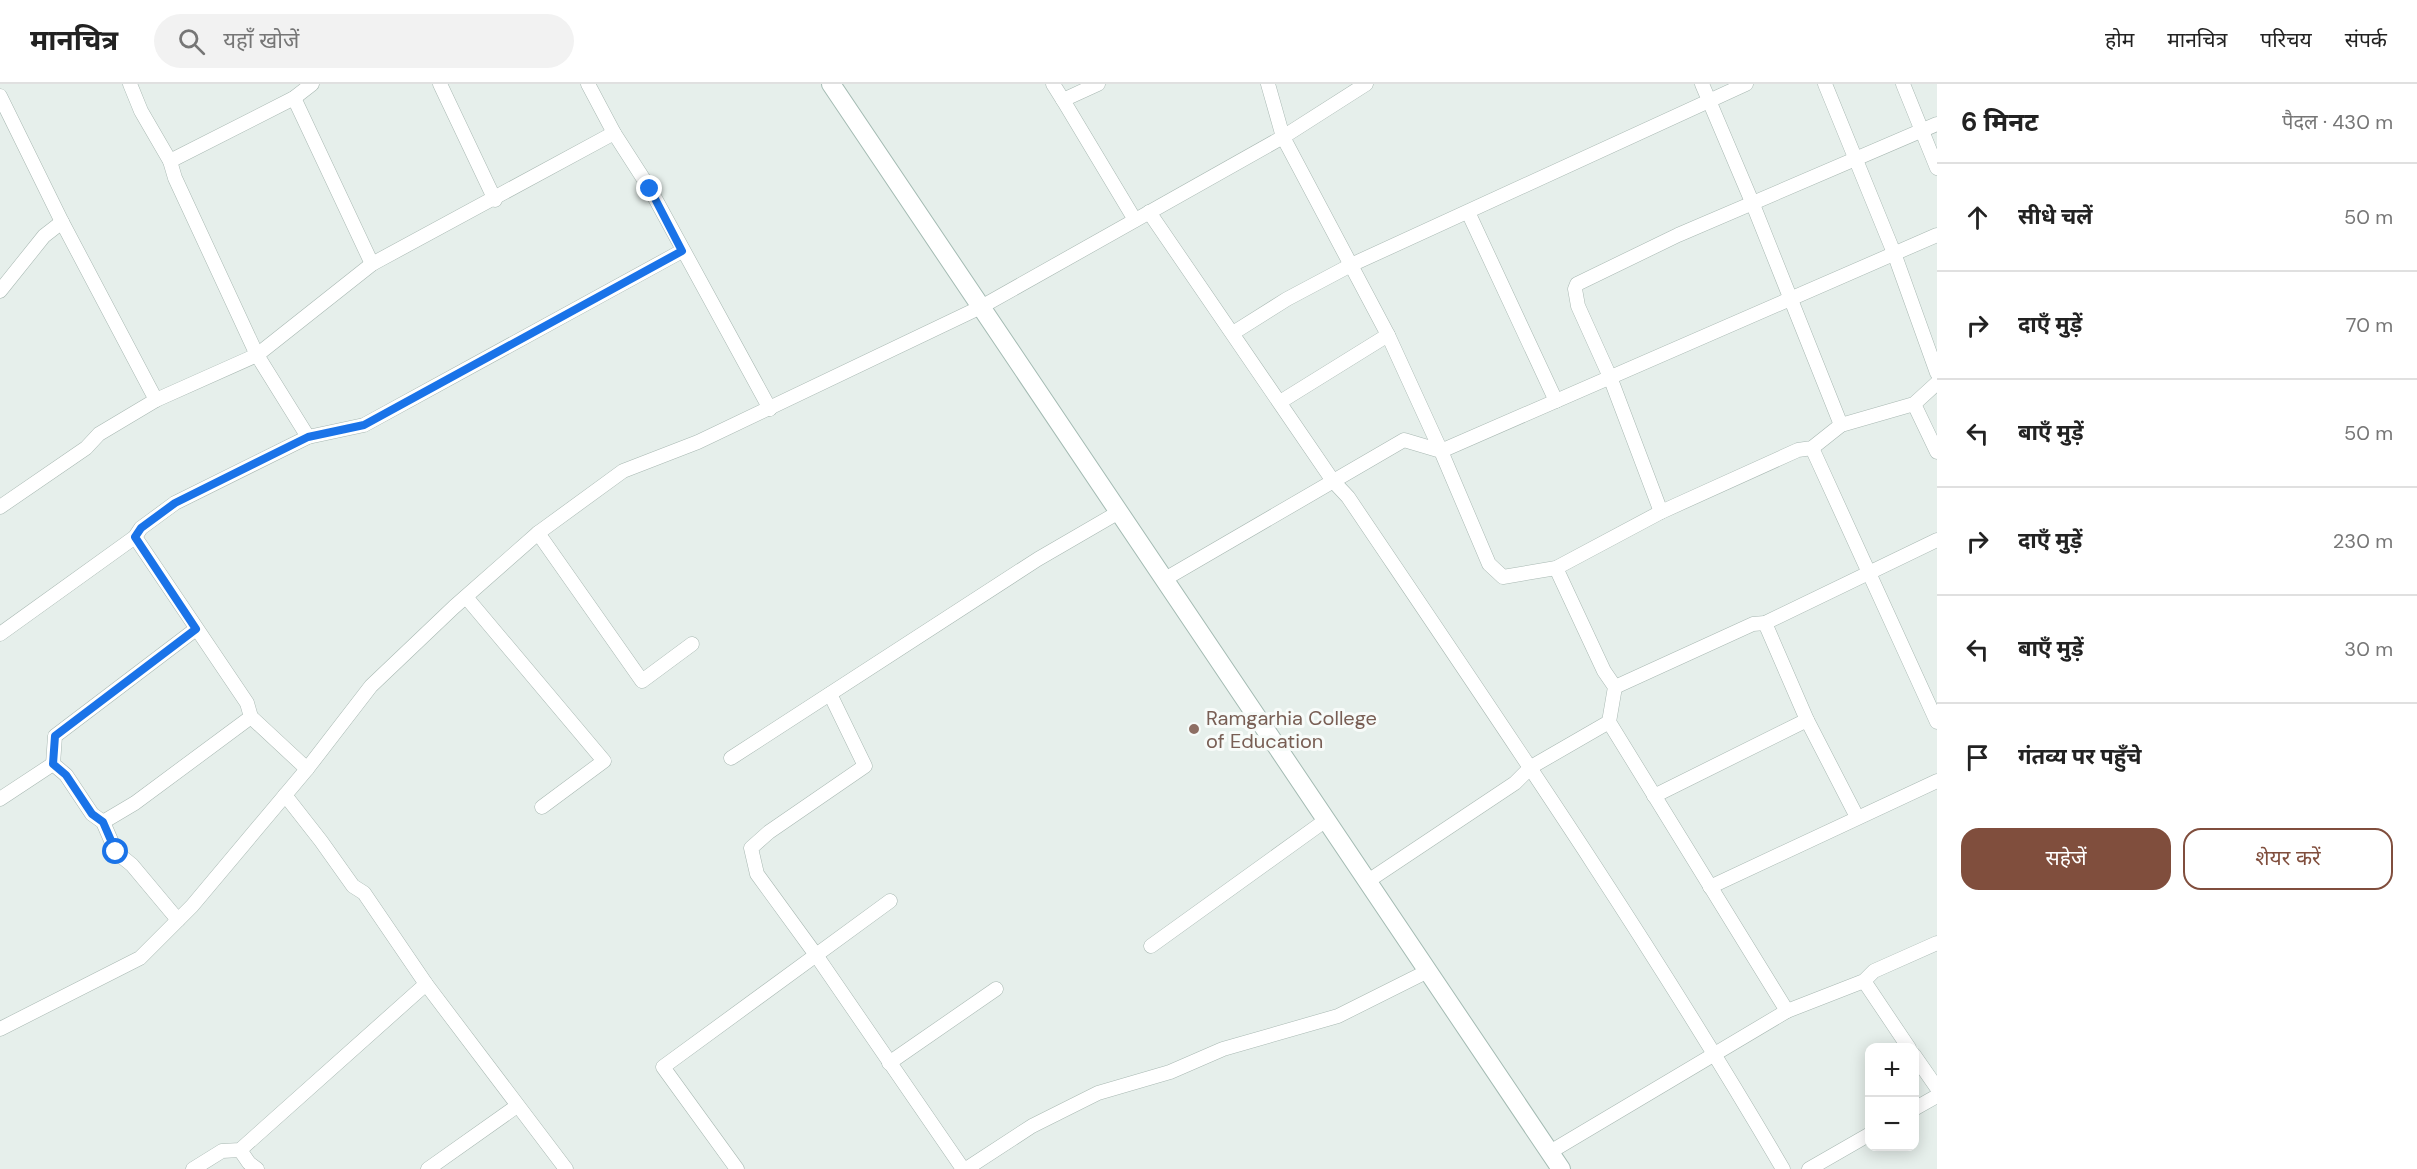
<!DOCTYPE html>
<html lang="hi">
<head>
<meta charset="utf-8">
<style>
  :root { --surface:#fff; --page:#f2f2f2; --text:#222; --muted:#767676; --line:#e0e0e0; --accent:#804e3d }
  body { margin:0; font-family:"DM Sans","Noto Sans Devanagari",sans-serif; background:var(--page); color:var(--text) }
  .controls { position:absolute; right:18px; bottom:18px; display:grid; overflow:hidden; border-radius:12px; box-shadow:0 3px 15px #0003 }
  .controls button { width:54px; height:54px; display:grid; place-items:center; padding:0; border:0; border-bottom:2px solid var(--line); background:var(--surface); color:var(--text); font:30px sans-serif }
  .stop { position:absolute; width:18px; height:18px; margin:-14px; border:4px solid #1a73e8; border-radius:50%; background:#fff }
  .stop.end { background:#1a73e8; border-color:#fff; box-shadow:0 2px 6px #0008 }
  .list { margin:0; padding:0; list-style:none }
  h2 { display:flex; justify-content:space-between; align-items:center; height:78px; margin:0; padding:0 24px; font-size:26px }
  h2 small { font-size:20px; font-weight:400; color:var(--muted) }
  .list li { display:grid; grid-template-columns:39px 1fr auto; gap:18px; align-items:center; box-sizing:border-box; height:108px; padding:0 24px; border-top:2px solid var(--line) }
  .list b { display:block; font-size:22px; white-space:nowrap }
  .list em { font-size:20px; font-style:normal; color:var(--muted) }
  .actions { display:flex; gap:12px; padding:18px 24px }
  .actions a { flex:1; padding:14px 0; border:2px solid var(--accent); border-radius:18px; text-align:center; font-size:21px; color:var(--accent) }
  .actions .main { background:var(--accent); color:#fff }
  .icon { flex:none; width:33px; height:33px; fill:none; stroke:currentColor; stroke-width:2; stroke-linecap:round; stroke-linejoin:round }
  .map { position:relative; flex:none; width:1937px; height:1085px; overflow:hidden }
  header { display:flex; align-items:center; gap:36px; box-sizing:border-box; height:84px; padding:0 30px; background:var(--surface); border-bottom:2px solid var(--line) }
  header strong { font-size:28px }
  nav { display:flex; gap:33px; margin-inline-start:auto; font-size:21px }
  .search { width:420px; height:54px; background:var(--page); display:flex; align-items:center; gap:15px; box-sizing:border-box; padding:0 21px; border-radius:33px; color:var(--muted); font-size:22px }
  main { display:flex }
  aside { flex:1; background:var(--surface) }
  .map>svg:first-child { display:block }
</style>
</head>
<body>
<header>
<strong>मानचित्र</strong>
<div class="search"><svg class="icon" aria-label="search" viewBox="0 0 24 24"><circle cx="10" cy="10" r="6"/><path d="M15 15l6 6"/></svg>यहाँ खोजें</div>
<nav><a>होम</a><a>मानचित्र</a><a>परिचय</a><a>संपर्क</a></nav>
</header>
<main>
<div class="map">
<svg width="1937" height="1085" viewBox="0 0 1937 1085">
  <rect width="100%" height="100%" fill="#e6efeb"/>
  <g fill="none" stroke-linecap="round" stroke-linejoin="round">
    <g stroke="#a8b8b2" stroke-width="15">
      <g id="street">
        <path d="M130 0 141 27 170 77 175 94 257 271 308 353"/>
        <path d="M440 0 495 116"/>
        <path d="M588 0 614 49 650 105 770 325"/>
        <path d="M1053 0 1063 16"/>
        <path d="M1098 0 1063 16 1135 136"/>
        <path d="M1268 0 1283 53 1366 0"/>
        <path d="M1702 0 1752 118 1841 341"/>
        <path d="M1825 0 1894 169 1937 289"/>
        <path d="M1903 0 1937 84"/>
        <path d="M0 12 62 138 156 316"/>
        <path d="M294 14 372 180"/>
        <path d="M170 77 294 14 312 0"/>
        <path d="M1149 128 1333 397 1348 413C1497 634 1648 854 1783 1085"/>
        <path d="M1468 128 1556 317"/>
        <path d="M0 207 44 152 62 138"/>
        <path d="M1233 249 1287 215 1351 181 1746 0"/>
        <path d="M1280 318 1388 251"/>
        <path d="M1914 320 1937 368"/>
        <path d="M1812 364 1937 638"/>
        <path d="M0 423 86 364 99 350 156 316 257 271 372 180 614 49"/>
        <path d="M1661 428 1610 293 1578 222 1575 205 1577 200 1678 151 1937 40"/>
        <path d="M538 449 642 597 692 560"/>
        <path d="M135 453 247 619 251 633 307 685"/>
        <path d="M1556 484 1604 587 1615 603 1609 638 1787 927"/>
        <path d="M1165 495 1404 356 1441 367 1489 480 1503 493 1556 484 1661 428 1798 366 1812 364 1841 341 1914 320 1937 299"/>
        <path d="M466 513 604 677 542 723"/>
        <path d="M1765 539 1807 636 1857 733"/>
        <path d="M0 550 135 453 141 444 175 419 308 353 364 341 682 167"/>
        <path d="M1615 603 1753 540 1765 539 1937 456"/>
        <path d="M830 610 865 682 769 748 751 764 757 790 816 871 963 1085"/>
        <path d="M731 674 1038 475 1119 428"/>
        <path d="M285 711 321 757 353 802 364 809 426 900 566 1085"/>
        <path d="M1654 712 1807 636"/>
        <path d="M0 715 53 680"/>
        <path d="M103 738 135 719 251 633"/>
        <path d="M1368 797 1515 699 1531 683 1609 638"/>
        <path d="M1710 803 1937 697"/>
        <path d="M178 836 132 781 116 768 103 738 92 730 66 691 53 680 55 652 196 545"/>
        <path d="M1151 862 1326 736"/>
        <path d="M1864 897 1909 964"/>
        <path d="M0 945 140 874 192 822 307 685 371 602 454 523 538 449 623 387 698 358 981 223 1283 53 1388 251 1441 367 1937 151"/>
        <path d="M1914 971 1937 1004"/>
        <path d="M889 979 996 905"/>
        <path d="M1914 1025 1937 1012"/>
        <path d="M240 1066 249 1079 257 1085"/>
        <path d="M1550 1068 1787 927 1864 897 1874 887 1937 859"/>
        <path d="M193 1085 222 1067 240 1066 426 900"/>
        <path d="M428 1085 517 1022"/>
        <path d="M737 1085 663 983 890 817"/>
        <path d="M966 1085 1032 1042 1098 1009 1170 988 1223 965 1338 932 1428 887"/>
        <path d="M1809 1085 1870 1050"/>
      </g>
    </g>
    <g stroke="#a4bbb3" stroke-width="20">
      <path id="secondary" d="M831 0 1561 1085"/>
    </g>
    <use href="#street" stroke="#fff" stroke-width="14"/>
    <use href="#secondary" stroke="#fff" stroke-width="18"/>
  </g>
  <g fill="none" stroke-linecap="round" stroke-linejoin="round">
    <path stroke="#1a73e8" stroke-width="8" d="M116 768 103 738 92 730 66 691 53 680 55 652 196 545 135 453 141 444 175 419 308 353 364 341 682 167 650 105"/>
  </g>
  <circle fill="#8d6e63" stroke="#f7fbf9" stroke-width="2" cx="1194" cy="645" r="6"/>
  <g text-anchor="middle" stroke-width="6" stroke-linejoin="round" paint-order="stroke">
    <g font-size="20" fill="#785e54" stroke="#f7fbf9" text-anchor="start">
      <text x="1206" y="641">Ramgarhia College<tspan x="1206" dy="23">of Education</tspan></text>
    </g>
  </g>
</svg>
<div class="controls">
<button>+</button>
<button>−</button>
</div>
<div class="stop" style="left:116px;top:768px"></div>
<div class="stop end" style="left:650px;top:105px"></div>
</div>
<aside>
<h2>6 मिनट<small>पैदल · 430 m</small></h2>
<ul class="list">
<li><svg class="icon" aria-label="ahead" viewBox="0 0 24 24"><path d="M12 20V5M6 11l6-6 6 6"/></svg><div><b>सीधे चलें</b></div><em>50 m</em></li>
<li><svg class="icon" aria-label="right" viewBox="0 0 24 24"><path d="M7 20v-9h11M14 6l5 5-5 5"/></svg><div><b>दाएँ मुड़ें</b></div><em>70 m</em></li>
<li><svg class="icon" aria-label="left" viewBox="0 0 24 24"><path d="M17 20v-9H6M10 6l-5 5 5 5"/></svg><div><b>बाएँ मुड़ें</b></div><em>50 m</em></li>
<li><svg class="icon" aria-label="right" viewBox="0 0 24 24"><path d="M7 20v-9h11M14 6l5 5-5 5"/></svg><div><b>दाएँ मुड़ें</b></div><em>230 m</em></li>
<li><svg class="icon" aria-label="left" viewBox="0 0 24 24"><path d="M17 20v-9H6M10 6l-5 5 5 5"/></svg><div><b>बाएँ मुड़ें</b></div><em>30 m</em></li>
<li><svg class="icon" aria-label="arrive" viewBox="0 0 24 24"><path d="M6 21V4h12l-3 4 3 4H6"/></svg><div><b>गंतव्य पर पहुँचे</b></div></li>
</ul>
<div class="actions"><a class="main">सहेजें</a><a>शेयर करें</a></div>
</aside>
</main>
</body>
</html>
